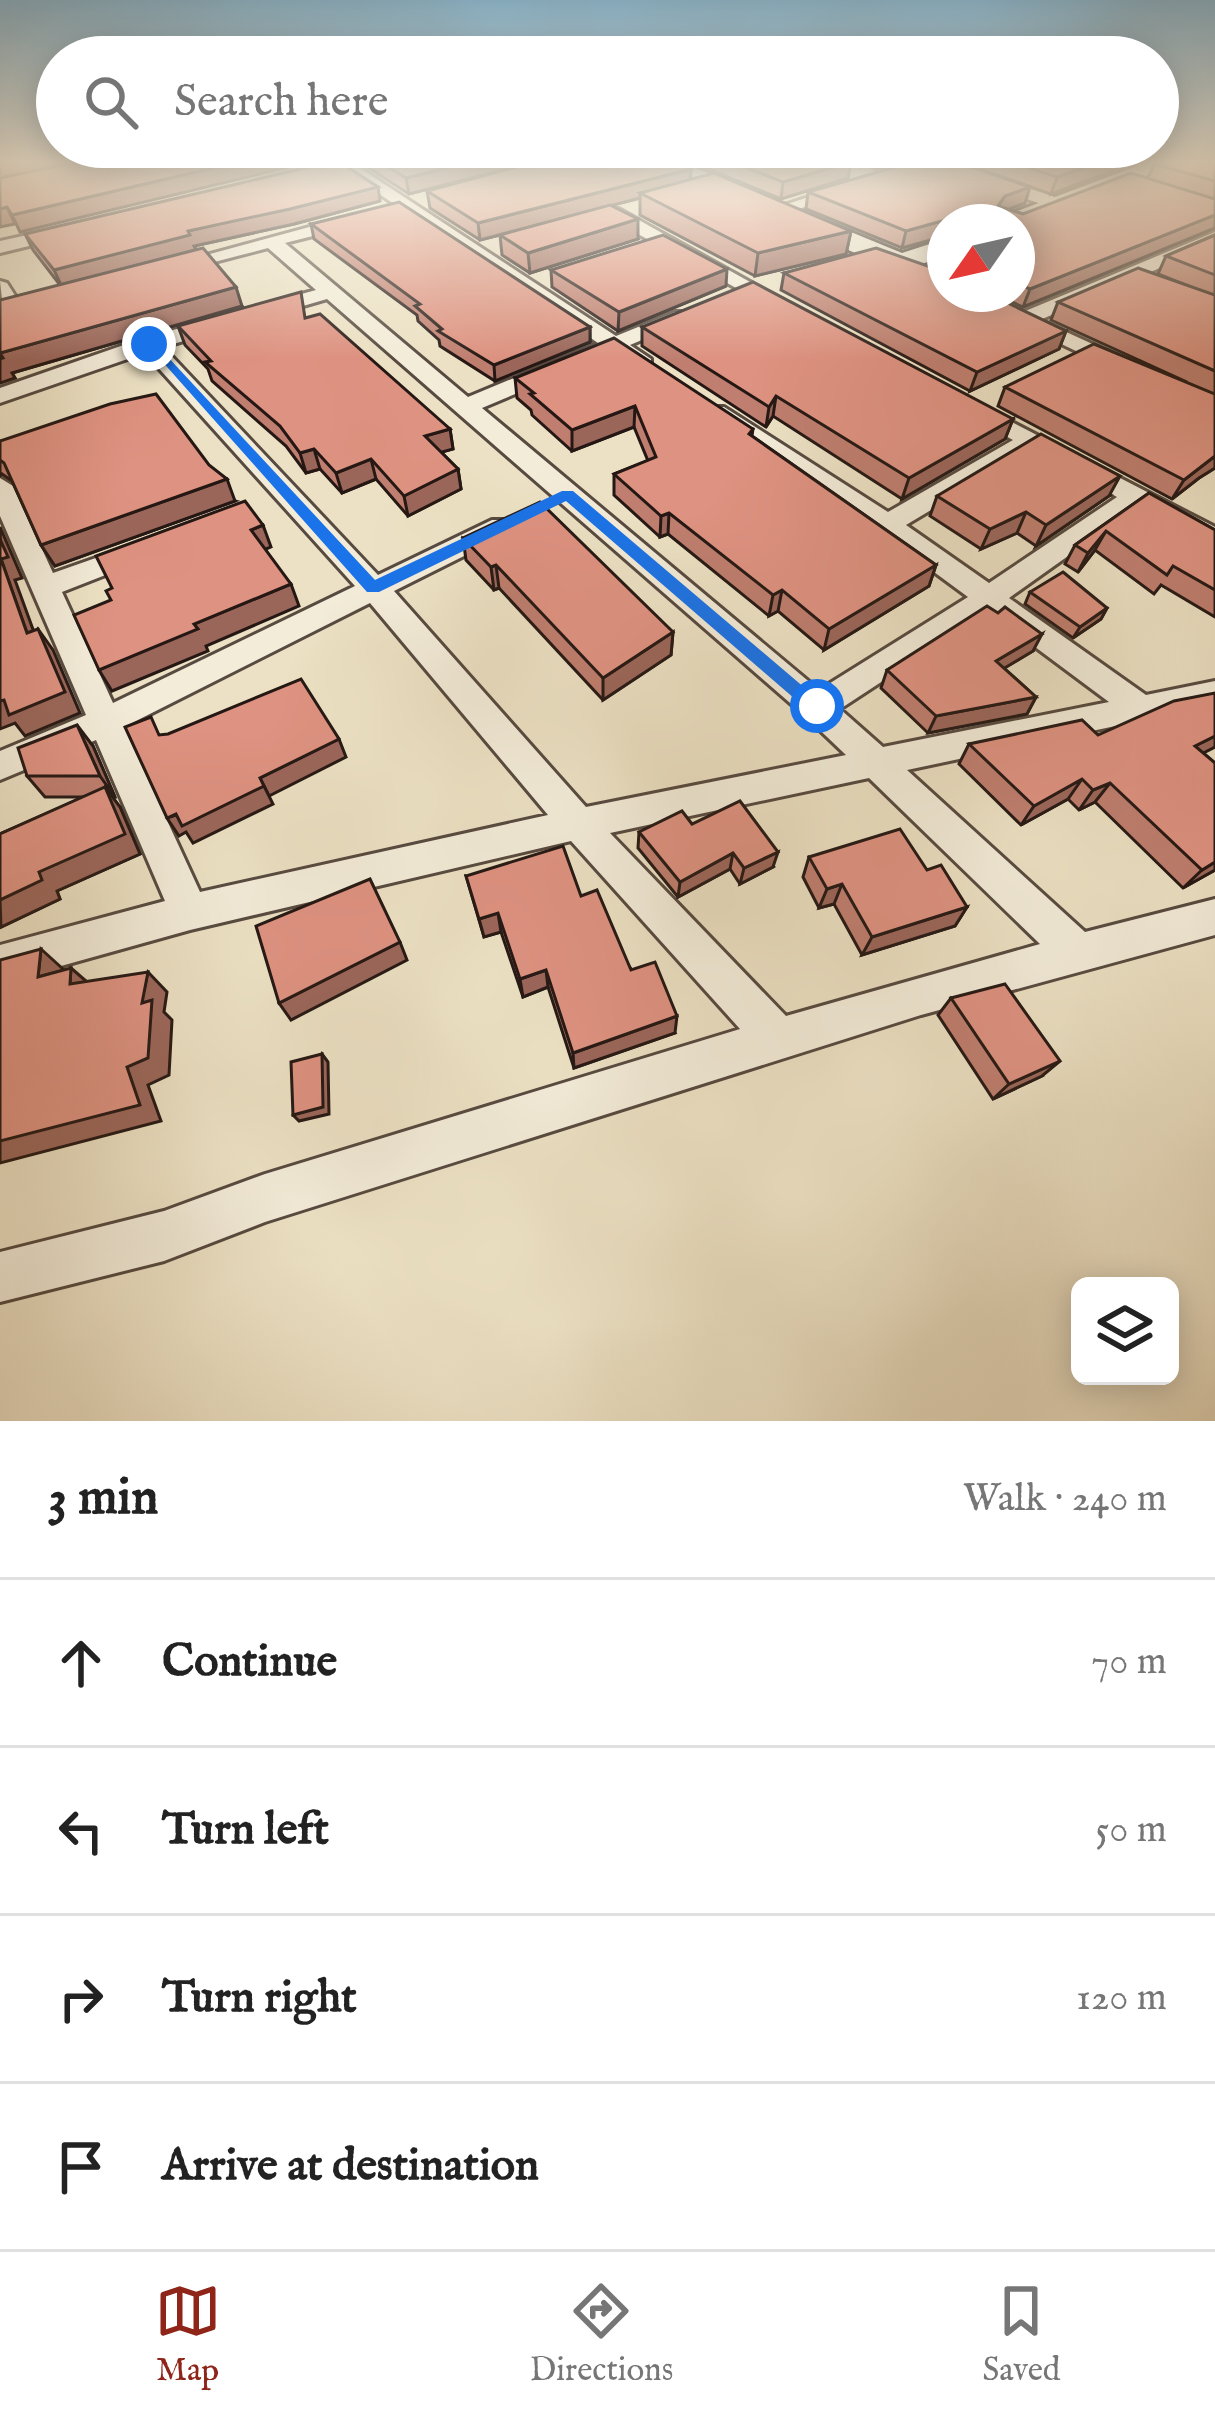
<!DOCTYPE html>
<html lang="en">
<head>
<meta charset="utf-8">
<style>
  :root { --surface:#fff; --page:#f6f6f6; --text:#222; --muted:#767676; --line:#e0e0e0; --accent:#8f2418 }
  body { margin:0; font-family:"IM FELL English",serif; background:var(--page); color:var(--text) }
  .controls { position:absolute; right:36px; bottom:36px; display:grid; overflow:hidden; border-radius:18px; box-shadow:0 6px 30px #0003 }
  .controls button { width:108px; height:108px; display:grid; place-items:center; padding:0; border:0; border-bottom:3px solid var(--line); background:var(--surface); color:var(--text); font:60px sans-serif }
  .compass { position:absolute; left:927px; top:204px; width:108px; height:108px; border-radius:50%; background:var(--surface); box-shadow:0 6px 30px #0003; rotate:236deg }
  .stop { position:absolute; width:36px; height:36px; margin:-27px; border:9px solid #1a73e8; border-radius:50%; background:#fff }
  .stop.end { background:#1a73e8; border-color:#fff; box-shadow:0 3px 12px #0008 }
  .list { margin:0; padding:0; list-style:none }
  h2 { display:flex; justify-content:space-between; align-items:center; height:156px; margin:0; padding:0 48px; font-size:51px }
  h2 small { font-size:39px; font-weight:400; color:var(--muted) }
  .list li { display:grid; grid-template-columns:78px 1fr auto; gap:36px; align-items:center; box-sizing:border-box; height:168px; padding:0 48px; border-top:3px solid var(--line) }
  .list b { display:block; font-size:45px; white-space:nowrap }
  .list em { font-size:39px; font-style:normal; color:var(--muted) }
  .icon { flex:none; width:66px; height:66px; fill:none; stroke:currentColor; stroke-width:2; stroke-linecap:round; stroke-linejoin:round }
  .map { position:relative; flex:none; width:1215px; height:1421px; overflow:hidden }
  .search { position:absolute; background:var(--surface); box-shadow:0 6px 30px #0003; left:36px; right:36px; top:36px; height:132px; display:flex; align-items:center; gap:30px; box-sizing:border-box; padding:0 42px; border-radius:66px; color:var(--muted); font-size:45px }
  .sheet { height:828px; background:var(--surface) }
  nav { display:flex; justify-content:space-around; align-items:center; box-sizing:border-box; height:168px; border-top:3px solid var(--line); background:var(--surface); font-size:33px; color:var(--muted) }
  nav a { display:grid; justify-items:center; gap:6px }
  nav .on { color:var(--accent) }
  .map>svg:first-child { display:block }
</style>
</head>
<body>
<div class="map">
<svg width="1215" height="1421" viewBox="0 0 1215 1421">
  <rect width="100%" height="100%" fill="#ece1c4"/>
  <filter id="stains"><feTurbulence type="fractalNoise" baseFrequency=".00167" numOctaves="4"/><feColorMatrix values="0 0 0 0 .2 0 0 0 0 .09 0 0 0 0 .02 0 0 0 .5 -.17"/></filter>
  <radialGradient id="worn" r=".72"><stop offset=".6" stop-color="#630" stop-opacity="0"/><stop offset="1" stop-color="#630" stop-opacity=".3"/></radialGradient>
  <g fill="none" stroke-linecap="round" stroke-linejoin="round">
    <g stroke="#574a40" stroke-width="6">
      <g id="street">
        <path d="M331 161H349L616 336 675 312H689V320L630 345 651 359V369H635L612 353 482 408 819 690 968 597 877 530 708 417V407H724L888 512 1013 440 965 414V404L973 402 1215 527V547L1137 507 1009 598 1146 695 1215 681V705L907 770 1085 932 1215 899V935L921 1015 265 1222 164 1261 0 1302V1252L164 1211 265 1174 740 1029 571 841 190 930 0 983V945L165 901 96 740 0 780V751L86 715 0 516V478L13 486 53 573 144 541 158 550 154 556 62 592 113 703 355 586 145 353 0 403V388L141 339 316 290 268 248 172 273 162 267 354 215 363 220 360 224 285 243 468 397 598 343ZM327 299 805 716 846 755 586 807 394 591 512 532 516 526 512 520H492L378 575 163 347ZM1031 450 1117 497 989 583 906 525ZM370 603 548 815 200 892 124 727ZM988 612 1109 702 883 747 840 709ZM869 778 1040 944 786 1016 610 833Z"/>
        <path d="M918 161H941L781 215 766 211Z"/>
        <path d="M986 174 1064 200 1067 204 1052 208 980 182V176Z"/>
        <path d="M607 209H619L795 307 778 311 607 217Z"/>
        <path d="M68 226 74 227V235L0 253V241Z"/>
        <path d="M1215 232V244L1040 320 1134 363 1137 368 1126 375 957 294H983L1023 312Z"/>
        <path d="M0 281 7 283 23 308 20 312 3 308Z"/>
      </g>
    </g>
    <g stroke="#251814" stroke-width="6">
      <g id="secondary">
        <path d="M648 161H678L902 253 945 239V256L901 271 891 269Z"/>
        <path d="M1151 161H1182L1019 227 1017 222H997L1001 217Z"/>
      </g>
    </g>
    <use href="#street" fill="#f3ecd9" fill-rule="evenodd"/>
    <use href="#secondary" fill="#f3ecd9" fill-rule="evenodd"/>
  </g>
  <g fill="#bf7e6f" stroke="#251814" stroke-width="3">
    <path d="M358 161H537L409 194Z"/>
    <path d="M689 161H847L848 178 781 199Z"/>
    <path d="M854 161H904L876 169Z"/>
    <path d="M958 161H1139L1051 194Z"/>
    <path d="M1215 161V228L1023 307 994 294H1017V222H945V236L902 248 806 209 808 192 1025 203 1009 209 1023 214 1148 178 1154 164Z"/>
    <path d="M691 179 851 231 846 254 755 276 640 215V198L612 205 638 239 530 273 502 255 500 235 480 240 430 208 427 191Z"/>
    <path d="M380 201 294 224 194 246 242 306 12 373 15 378 0 383 60 285 33 250 25 234Z"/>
    <path d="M311 224 590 327V342L495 381 440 346 439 340 418 321 417 315 314 239Z"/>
    <path d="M1215 235V468L1199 478 1172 499 998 406 1005 387 1187 382 1051 320 1058 302 1193 288 1158 274 1166 256Z"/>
    <path d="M945 245V294L1066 331 1059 349 970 391 781 290 784 273 944 272 931 266 936 248Z"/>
    <path d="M551 270 726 286 618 331 552 287Z"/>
    <path d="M307 318 450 429 453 449 441 452 458 469 461 489 408 516 376 479 342 493 320 469 306 473 286 446 212 381 208 369 185 345 178 326Z"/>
    <path d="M642 327 1013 419 1005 439 902 499 773 416 766 427 642 346Z"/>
    <path d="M515 378 753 429 752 436 936 565 929 586 824 650 778 611 769 616 668 534 660 537 614 495V474L648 461 634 427 572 451 532 415 531 410 517 398Z"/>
    <path d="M0 441 235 501 55 566 41 545 12 481 2 474 0 476Z"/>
    <path d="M1149 493 1215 530V617L1161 585 1154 594 1095 550 1078 572 1065 564 1075 545Z"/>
    <path d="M937 496H1109L1036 546 1017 533 981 549 930 516Z"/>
    <path d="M463 538 673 632 671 655 603 700 499 588 494 590 466 560Z"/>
    <path d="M1030 592 1107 608 1101 619 1073 638 1025 604Z"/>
    <path d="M998 613 1033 651 1004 668 1036 697 1027 714 928 733 881 688 887 670Z"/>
    <path d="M1098 735 1203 753 1215 763V870L1183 888 1095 802 1079 810 1068 799 1021 825 959 764 969 744Z"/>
    <path d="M93 746 115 797H112L120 807 140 854 57 891 60 899 1 927 0 834 84 797H45L27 776Z"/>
    <path d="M692 824 773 867 740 884 730 869 678 897 638 848 639 832Z"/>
    <path d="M809 857 927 870 967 907 955 926 862 955 834 904 819 908 803 877Z"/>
    <path d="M466 876 581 896 675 1033 574 1068 548 987 523 997 501 932 484 937Z"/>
    <path d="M951 998 1042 1076 993 1099 938 1015Z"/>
  </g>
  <g fill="#9b665a" stroke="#251814" stroke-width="3">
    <path d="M0 161H87L0 178Z"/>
    <path d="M243 161H314L20 232 12 215Z"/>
    <path d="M475 161H537L409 194 406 178Z"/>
    <path d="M878 161H904L876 169Z"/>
    <path d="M1103 161H1139L1051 194 1057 177Z"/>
    <path d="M851 162 848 178 781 199 783 182Z"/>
    <path d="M691 169 690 185 640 193V198L480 240 478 223Z"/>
    <path d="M378 187 380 201 294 224 194 246 196 250 61 285 54 270 188 231Z"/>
    <path d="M1030 187 1025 203 999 213 998 206 1005 196Z"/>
    <path d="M7 207 15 224 0 227V209Z"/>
    <path d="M1215 215V228L1023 307 1030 289Z"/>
    <path d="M952 218 951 222H945V236L902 248 906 231Z"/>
    <path d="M638 219V239L530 273 528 253Z"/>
    <path d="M851 231 846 254 755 276 758 253Z"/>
    <path d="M727 269 726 286 618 331 619 312Z"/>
    <path d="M236 287 242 306 12 373 15 378 0 383V353Z"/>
    <path d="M590 327V342L495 381 494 365Z"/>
    <path d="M1066 331 1059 349 970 391 977 372Z"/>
    <path d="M776 396 773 416 766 427 769 407Z"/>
    <path d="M635 406 634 427 572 451V430Z"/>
    <path d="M1013 419 1005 439 902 499 909 478Z"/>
    <path d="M450 429 453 449 428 456 425 436Z"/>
    <path d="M314 449 320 469 306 473 300 453Z"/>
    <path d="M1215 456V468L1199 478 1172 499 1184 480Z"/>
    <path d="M371 459 376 479 342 493 336 473Z"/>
    <path d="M458 469 461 489 408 516 404 496Z"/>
    <path d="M1120 476 1109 496 1036 546 1046 525Z"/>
    <path d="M227 479 235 501 55 566 41 545Z"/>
    <path d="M1026 512 1017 533 981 549 990 529Z"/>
    <path d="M669 513 668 534 660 537 661 516Z"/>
    <path d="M263 525 271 547 259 552 251 530Z"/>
    <path d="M0 527 22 578 15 580 42 654 27 633 1 559Z"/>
    <path d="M1106 531 1095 550 1078 572 1088 553Z"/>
    <path d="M496 565 499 588 494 590 491 567Z"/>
    <path d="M936 565 929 586 824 650 829 629Z"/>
    <path d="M291 584 299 606 206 646 208 651 112 691 99 670 194 624Z"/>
    <path d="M782 590 778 611 769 616 773 595Z"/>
    <path d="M1107 608 1101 619 1073 638 1080 627Z"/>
    <path d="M38 629 53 650 80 713 25 736 15 723 0 729V701Z"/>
    <path d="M673 632 671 655 603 700V678Z"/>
    <path d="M1042 634 1033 651 988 678 996 661Z"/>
    <path d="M1036 697 1027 714 928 733 936 716Z"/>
    <path d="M77 725 93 746 115 797 100 776Z"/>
    <path d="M1215 736V747L1178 766 1195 746Z"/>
    <path d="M339 739 346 757 269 796 260 778Z"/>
    <path d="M1082 779 1068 799 1021 825 1034 806Z"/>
    <path d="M1110 783 1095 802 1079 810 1093 790Z"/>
    <path d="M264 786 273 804 193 843 186 832 179 836 167 818Z"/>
    <path d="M105 787 120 807 140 854 57 891 60 899 1 927 0 900 39 872Z"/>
    <path d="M778 852 773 867 740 884 744 868Z"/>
    <path d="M733 853 730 869 678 897 680 882Z"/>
    <path d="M1215 862V870L1183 888 1202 870Z"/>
    <path d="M842 884 834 904 819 908 827 889Z"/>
    <path d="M967 907 955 926 862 955 872 937Z"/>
    <path d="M498 913 501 932 484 937 479 919Z"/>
    <path d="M400 942 407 960 291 1020 279 1003Z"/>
    <path d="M41 949 64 970 38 977Z"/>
    <path d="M71 968 94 988 70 984Z"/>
    <path d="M546 970 548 987 523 997 520 979Z"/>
    <path d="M148 972 167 992 164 1012 172 1020 169 1075 148 1085 161 1121 0 1163V1141L127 1067Z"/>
    <path d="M677 1016 675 1033 574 1068 573 1053Z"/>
    <path d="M322 1054 328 1062 329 1114 299 1121 293 1115Z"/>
    <path d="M1060 1061 1042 1076 993 1099 1009 1084Z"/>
  </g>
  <g fill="#de9281" stroke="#251814" stroke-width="3">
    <path d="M81 161H243L12 215 7 207 0 209V178Z"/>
    <path d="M334 161H338L378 187 290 209 188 231 190 235 54 270 25 234Z"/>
    <path d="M379 161H475L406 178Z"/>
    <path d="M539 161H673L691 169 478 223 427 191Z"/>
    <path d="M729 161H847L851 162 783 182Z"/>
    <path d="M917 161H953L1030 187 1005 196 998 206 1023 214 1131 173 1215 199V215L1030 289 1017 284V222H953L952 218 906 231 808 192Z"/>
    <path d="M1008 161H1103L1057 177Z"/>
    <path d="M1163 161H1215V181L1154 164Z"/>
    <path d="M714 173 851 231 758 253 640 193Z"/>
    <path d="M399 202 590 327 494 365 438 331 442 329 415 306 420 304 311 224Z"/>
    <path d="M610 205 638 219 528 253 500 235Z"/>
    <path d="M663 235 727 269 619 312 551 270Z"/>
    <path d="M1215 235V275L1166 256Z"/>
    <path d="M203 248 236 287 0 353 3 358 0 359V300Z"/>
    <path d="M876 248 945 272V294H989L1066 331 977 372 784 273Z"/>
    <path d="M1138 268 1215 295V371L1058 302Z"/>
    <path d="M753 282 1013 419 909 478 776 396 769 407 642 327Z"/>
    <path d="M301 292 305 318 320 314 450 429 425 436 458 469 404 496 371 459 336 473 314 449 300 453 280 426 205 362 211 361 178 326Z"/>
    <path d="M614 338 753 429 749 434 936 565 829 629 782 590 773 595 669 513 661 516 614 474 656 457 635 406 572 430 530 394 534 393 515 378Z"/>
    <path d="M1094 344 1215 394V456L1184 480 1005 387Z"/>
    <path d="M156 394 209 465 227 479 41 545 4 463 0 460V441L110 404Z"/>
    <path d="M1041 434 1120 476 1046 525 1026 512 990 529 937 496Z"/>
    <path d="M1149 493 1215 530V590L1173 566 1167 575 1106 531 1088 553 1075 545Z"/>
    <path d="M245 501 263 525 251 530 291 584 194 624 198 629 99 670 74 615 111 600 106 591 112 588 96 556Z"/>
    <path d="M540 502 673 632 603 678 496 565 491 567 463 538Z"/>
    <path d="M0 539 8 557 1 559 27 633 38 629 65 692 9 715 4 700 0 701Z"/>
    <path d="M1063 572 1107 608 1080 627 1030 592Z"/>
    <path d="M987 606 998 613 1005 607 1042 634 996 661 1036 697 936 716 887 670Z"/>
    <path d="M301 679 339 739 260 778 264 786 182 826 176 814 167 818 125 727 151 717 159 735 168 734Z"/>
    <path d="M1215 693V736L1195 746 1215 763V862L1202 870 1110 783 1093 790 1082 779 1034 806 969 744 1082 720 1098 735 1174 701Z"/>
    <path d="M77 725 100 776H27L18 748Z"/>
    <path d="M105 787 125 834 39 872 42 880 0 900V834Z"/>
    <path d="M740 801 778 852 744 868 733 853 680 882 639 832 682 811 692 824Z"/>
    <path d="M900 829 927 870 941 865 967 907 872 937 842 884 827 889 809 857Z"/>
    <path d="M563 846 581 896 597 890 631 970 655 962 677 1016 573 1053 546 970 520 979 498 913 479 919 466 876Z"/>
    <path d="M370 879 400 942 279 1003 256 926Z"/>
    <path d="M41 949 38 977 71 968 70 984 148 972 142 1003 152 1000 148 1058 127 1067 140 1105 0 1141V960Z"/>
    <path d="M1005 984 1060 1061 1009 1084 951 998Z"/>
    <path d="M322 1054 323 1107 293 1115 291 1062Z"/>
  </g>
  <linearGradient id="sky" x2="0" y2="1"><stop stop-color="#88b8d3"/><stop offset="0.45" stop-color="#f6f2e4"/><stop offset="1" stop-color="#f6f2e4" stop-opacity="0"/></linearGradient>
  <rect width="1215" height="360" fill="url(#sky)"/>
  <path fill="#1a73e8" d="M144 341H153L375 580 562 491H573L826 706 817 714 810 712 566 501 379 592H367Z"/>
  <rect width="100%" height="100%" filter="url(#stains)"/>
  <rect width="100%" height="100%" fill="url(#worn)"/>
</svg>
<div class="controls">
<button><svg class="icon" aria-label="layers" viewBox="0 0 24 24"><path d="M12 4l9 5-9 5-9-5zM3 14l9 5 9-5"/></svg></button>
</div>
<svg class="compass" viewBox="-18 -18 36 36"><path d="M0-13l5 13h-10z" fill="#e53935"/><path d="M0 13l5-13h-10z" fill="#767676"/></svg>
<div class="stop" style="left:817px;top:706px"></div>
<div class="stop end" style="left:149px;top:344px"></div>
<div class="search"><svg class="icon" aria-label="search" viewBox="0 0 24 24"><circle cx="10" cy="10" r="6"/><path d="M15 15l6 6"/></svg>Search here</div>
</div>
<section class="sheet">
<h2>3 min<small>Walk · 240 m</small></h2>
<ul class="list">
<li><svg class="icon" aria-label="ahead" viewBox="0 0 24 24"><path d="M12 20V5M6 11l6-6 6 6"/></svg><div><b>Continue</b></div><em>70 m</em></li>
<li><svg class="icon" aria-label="left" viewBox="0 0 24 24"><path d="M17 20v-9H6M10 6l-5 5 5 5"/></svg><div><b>Turn left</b></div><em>50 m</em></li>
<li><svg class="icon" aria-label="right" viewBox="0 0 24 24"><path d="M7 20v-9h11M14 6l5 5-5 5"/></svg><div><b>Turn right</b></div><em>120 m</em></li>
<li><svg class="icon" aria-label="arrive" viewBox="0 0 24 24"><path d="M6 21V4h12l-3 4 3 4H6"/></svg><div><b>Arrive at destination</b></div></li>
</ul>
</section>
<nav>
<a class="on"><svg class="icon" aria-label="map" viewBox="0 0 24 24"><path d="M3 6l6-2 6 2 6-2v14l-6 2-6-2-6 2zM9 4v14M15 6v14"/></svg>Map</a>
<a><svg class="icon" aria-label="directions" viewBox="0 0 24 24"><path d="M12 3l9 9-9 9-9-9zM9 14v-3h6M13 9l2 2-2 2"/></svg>Directions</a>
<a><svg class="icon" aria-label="saved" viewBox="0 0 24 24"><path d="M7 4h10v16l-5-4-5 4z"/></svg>Saved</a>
</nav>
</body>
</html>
